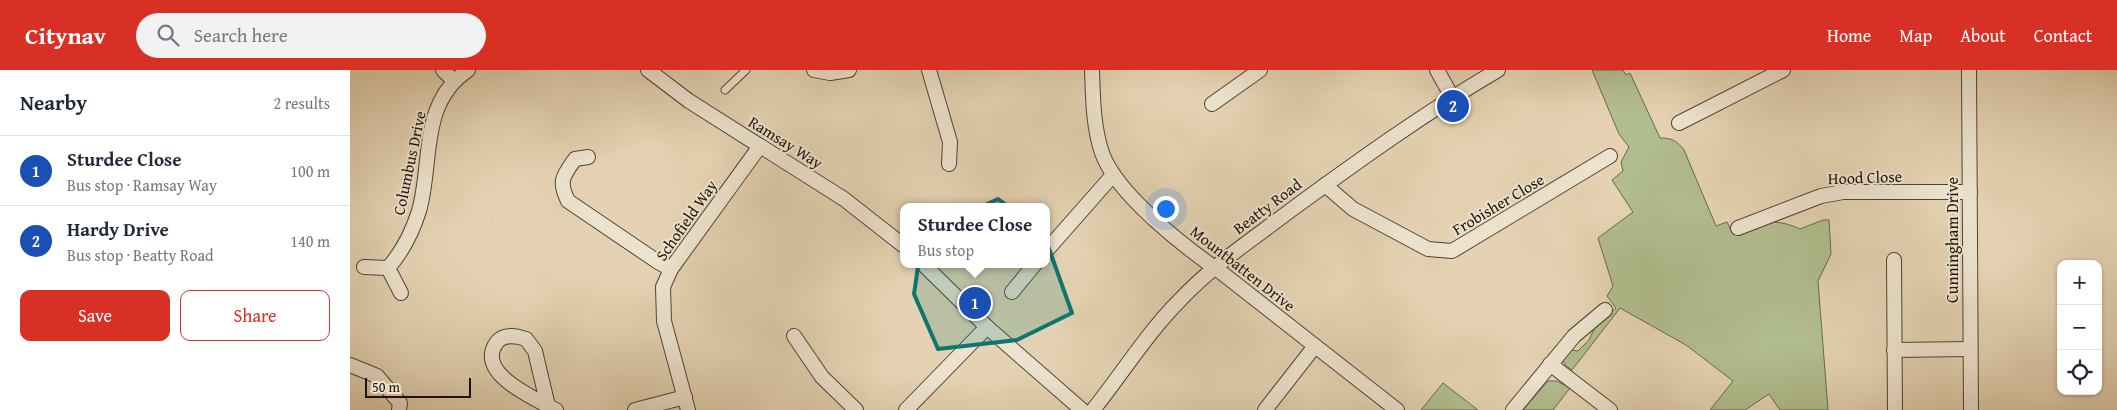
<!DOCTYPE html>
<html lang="en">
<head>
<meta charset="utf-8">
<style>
  :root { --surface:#fff; --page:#f2f2f3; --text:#1f2937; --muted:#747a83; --line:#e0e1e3; --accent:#d93025 }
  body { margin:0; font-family:"Gentium Book Plus",serif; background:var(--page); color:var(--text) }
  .controls { position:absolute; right:15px; bottom:15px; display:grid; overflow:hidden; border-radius:10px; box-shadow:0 1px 4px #0004 }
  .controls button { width:45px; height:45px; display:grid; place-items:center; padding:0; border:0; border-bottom:1px solid var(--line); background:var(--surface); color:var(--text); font:25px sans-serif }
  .scale { position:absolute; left:15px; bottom:12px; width:106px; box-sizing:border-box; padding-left:5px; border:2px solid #1e130d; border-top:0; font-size:14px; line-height:18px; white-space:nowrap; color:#1e130d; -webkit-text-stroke:4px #ede2cd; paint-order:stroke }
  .you { position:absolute; left:815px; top:138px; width:18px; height:18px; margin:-12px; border:4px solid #fff; border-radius:50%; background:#1a73e8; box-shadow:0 0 0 8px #1a73e833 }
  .badge { display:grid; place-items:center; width:32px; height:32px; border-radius:50%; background:var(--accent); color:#fff; font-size:16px; font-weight:700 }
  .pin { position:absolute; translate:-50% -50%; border:2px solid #fff; box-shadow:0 1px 5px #0006 }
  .popup { position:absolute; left:550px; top:133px; width:150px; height:65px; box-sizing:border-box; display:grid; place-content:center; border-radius:10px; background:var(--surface); filter:drop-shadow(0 1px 4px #0005); font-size:16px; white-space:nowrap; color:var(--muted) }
  .popup b { font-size:19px; color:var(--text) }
  .popup::after { content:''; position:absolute; left:50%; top:100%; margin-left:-10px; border:10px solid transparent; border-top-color:var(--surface) }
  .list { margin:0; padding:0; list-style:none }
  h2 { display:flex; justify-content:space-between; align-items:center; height:65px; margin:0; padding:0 20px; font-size:21px }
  h2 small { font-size:16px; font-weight:400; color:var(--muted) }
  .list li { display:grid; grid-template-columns:32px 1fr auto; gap:15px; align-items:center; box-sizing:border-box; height:70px; padding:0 20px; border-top:1px solid var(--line) }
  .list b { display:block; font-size:19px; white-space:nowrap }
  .list p { margin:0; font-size:16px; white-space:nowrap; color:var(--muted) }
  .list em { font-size:16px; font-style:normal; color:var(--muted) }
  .actions { display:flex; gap:10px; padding:15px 20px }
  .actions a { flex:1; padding:11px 0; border:1px solid var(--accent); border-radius:10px; text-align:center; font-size:18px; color:var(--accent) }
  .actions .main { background:var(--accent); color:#fff }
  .icon { flex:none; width:28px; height:28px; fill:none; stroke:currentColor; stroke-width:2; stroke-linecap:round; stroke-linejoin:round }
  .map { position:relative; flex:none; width:1767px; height:340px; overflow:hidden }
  header { display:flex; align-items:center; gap:30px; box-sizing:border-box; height:70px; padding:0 25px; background:var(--accent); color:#fff }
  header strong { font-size:24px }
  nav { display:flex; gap:28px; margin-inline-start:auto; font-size:18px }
  .search { width:350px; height:45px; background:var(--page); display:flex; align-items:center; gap:12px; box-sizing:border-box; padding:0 18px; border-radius:28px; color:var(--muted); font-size:19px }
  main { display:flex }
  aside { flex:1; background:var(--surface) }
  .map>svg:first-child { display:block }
</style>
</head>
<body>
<header>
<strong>Citynav</strong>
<div class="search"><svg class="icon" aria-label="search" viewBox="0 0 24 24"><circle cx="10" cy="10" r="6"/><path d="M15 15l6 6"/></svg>Search here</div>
<nav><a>Home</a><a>Map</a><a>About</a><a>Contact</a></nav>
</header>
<main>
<aside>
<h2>Nearby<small>2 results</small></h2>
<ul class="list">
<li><span class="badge" style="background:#1a4fb4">1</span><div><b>Sturdee Close</b><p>Bus stop · Ramsay Way</p></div><em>100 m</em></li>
<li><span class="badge" style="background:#1a4fb4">2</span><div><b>Hardy Drive</b><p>Bus stop · Beatty Road</p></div><em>140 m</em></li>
</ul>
<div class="actions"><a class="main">Save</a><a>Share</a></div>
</aside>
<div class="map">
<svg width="1767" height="340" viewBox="0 0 1767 340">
  <rect width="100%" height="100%" fill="#e4d2b2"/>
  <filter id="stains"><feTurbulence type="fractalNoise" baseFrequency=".004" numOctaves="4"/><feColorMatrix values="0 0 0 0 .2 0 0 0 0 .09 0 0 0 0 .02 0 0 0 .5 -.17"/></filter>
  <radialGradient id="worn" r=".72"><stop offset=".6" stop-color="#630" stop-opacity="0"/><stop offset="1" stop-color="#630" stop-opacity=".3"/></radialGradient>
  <g fill="#b1bd8e" stroke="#68684e">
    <path d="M1242 0H1273L1276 5 1280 3 1310 68C1322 68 1327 71 1334 80L1366 156 1377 152 1383 164C1410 154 1422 146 1450 159L1473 150H1479L1481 184 1468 211 1478 340H1430L1419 324 1395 340H1360L1383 311 1336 275 1270 238 1222 300 1215 295 1212 287 1221 280 1228 281 1239 270 1245 257 1266 238 1257 226 1263 216 1248 168 1283 142 1262 110 1273 101 1271 92 1279 77 1269 64Z"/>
    <path d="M1198 311H1207L1220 318 1203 340H1173Z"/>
    <path d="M1093 313 1128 340H1071Z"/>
  </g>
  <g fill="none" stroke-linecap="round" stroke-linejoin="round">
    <g stroke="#504336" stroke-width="9">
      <path id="service" d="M375 20 396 0"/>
    </g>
    <g stroke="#504336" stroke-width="16">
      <g id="minor">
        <path d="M93 0 103 10"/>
        <path d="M298 0 339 31 494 129 554 176"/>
        <path d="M464 0 480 3 499 0"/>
        <path d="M579 0 600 72 599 94"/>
        <path d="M742 0C743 28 743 56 752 83 767 125 836 178 872 203L1047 340"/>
        <path d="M1087 0 1102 27"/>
        <path d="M1619 0 1621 340"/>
        <path d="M862 34 910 0"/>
        <path d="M1329 53 1433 0"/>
        <path d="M238 87 225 89C213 106 208 111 218 131L308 192 321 199"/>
        <path d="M975 115 1003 139 1078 179 1102 181 1260 86"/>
        <path d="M1388 158 1471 126 1493 122H1620"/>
        <path d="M696 181 763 105"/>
        <path d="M1544 190 1545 340"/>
        <path d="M573 194 637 257 732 340"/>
        <path d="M14 197 38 198C53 181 62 163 69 141 83 92 69 33 118 0"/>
        <path d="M38 198 51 223"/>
        <path d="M662 222 685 194"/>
        <path d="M444 266 472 307 506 340"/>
        <path d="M1544 280 1620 279"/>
        <path d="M1200 294 1260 340"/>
        <path d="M0 295 27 306 50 333 49 340"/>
        <path d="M198 336 185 281 176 269C167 266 155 263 147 272 124 303 184 328 206 340"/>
        <path d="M285 340 335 327"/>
        <path d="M338 340 314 251 313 217 321 199 410 76"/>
        <path d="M556 340 637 257"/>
        <path d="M743 340C772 304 797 263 830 230 863 195 903 169 941 140 1008 91 1076 42 1148 0"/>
        <path d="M915 340 965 276"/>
        <path d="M1163 340 1224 266 1255 240"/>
      </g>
    </g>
    <use href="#service" stroke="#ede2cd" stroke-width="7"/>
    <use href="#minor" stroke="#ede2cd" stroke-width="14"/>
  </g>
  <path fill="#0f766e" fill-opacity="0.2" stroke="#0f766e" stroke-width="4" stroke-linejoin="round" d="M648 129 693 162 722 243 667 270 588 279 564 224 573 163Z"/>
  <g text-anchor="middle" stroke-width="4" stroke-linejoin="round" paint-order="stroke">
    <g font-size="16" fill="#1e130d" stroke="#ede2cd">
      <text transform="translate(436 72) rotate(32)" y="6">Ramsay Way</text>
      <text transform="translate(59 93) rotate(-78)" y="6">Columbus Drive</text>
      <text transform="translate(1515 107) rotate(-2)" y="6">Hood Close</text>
      <text transform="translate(1148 134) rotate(-31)" y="6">Frobisher Close</text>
      <text transform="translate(917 136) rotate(-37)" y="6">Beatty Road</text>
      <text transform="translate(336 150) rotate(-55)" y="6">Schofield Way</text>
      <text transform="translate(1602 170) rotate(-90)" y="6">Cunningham Drive</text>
      <text transform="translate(893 198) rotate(38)" y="6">Mountbatten Drive</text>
    </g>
  </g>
  <rect width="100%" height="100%" filter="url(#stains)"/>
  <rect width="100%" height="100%" fill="url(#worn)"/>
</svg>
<div class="controls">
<button>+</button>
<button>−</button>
<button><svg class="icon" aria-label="locate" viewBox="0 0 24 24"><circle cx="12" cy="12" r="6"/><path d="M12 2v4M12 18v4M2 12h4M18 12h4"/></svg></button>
</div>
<div class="scale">50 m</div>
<div class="you"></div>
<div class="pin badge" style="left:625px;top:233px;background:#1a4fb4">1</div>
<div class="popup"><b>Sturdee Close</b>Bus stop</div>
<div class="pin badge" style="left:1103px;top:36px;background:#1a4fb4">2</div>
</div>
</main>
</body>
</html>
